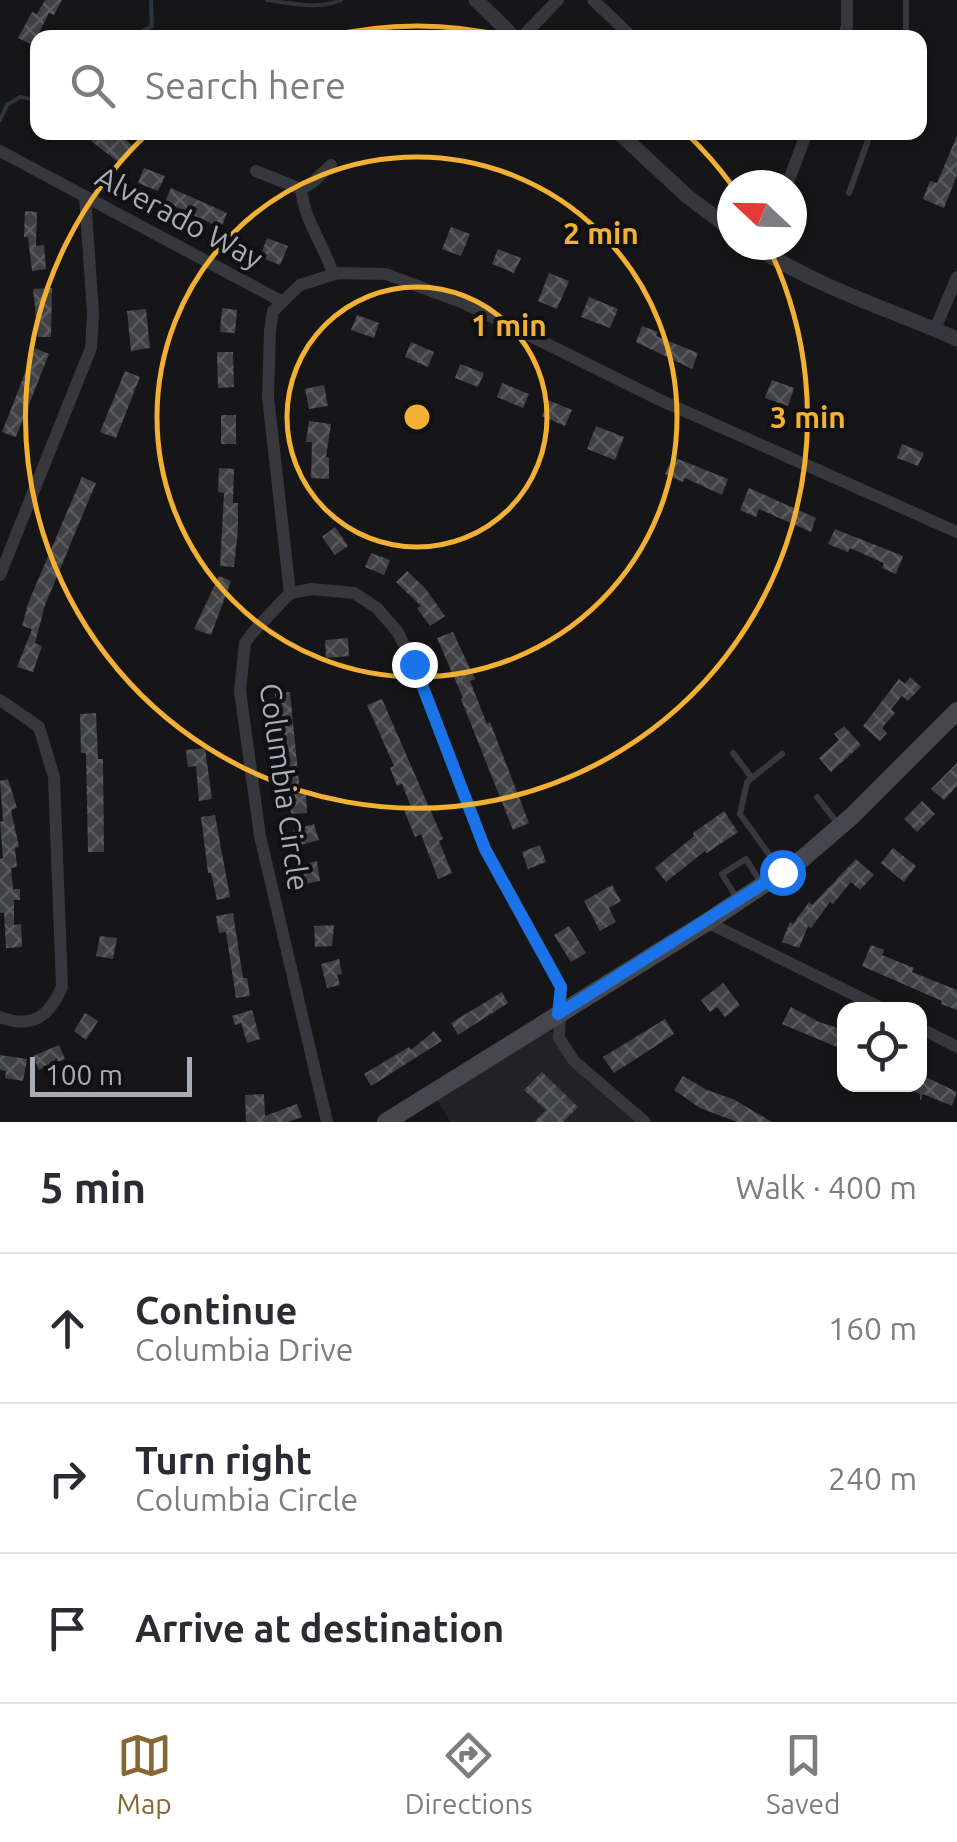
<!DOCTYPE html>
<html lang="en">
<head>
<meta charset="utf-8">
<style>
  :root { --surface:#fff; --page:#f2f2f3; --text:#2b2b33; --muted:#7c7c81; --line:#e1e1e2; --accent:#856733 }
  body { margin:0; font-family:Ubuntu,sans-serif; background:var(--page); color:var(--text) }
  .controls { position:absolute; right:30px; bottom:30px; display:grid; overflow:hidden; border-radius:20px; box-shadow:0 2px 8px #0004 }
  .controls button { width:90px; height:90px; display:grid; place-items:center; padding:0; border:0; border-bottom:2px solid var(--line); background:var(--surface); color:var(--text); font:50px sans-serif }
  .compass { position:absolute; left:717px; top:170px; width:90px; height:90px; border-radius:50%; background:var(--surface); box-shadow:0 2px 8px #0004; rotate:292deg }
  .scale { position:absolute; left:30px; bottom:25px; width:162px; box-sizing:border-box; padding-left:10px; border:5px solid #a8adb8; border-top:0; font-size:28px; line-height:35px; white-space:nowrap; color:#a8adb8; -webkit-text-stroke:8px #111113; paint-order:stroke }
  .stop { position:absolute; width:30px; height:30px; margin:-22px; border:8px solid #1a73e8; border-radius:50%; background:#fff }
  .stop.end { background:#1a73e8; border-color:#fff; box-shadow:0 2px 10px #0008 }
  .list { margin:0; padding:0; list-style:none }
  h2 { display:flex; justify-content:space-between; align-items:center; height:130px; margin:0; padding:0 40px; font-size:42px }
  h2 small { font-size:32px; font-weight:400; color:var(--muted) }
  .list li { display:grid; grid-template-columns:65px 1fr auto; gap:30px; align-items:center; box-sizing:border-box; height:150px; padding:0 40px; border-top:2px solid var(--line) }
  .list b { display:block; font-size:38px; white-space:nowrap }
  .list p { margin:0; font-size:32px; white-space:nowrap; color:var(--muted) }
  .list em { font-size:32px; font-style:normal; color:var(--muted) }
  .icon { flex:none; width:55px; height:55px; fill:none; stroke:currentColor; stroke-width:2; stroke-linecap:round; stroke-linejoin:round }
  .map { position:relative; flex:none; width:957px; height:1122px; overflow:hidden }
  .search { position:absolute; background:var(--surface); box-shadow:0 2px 8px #0004; left:30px; right:30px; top:30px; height:110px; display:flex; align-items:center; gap:25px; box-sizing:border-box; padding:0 35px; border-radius:20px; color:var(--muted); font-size:38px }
  .sheet { height:580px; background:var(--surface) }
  nav { display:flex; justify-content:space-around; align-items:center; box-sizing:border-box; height:140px; border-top:2px solid var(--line); background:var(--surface); font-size:28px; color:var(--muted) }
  nav a { display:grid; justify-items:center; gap:5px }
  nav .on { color:var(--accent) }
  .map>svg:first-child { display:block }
</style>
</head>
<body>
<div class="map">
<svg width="957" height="1122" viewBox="0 0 957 1122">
  <defs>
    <pattern id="building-cross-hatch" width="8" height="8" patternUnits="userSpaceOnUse" patternTransform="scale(2.5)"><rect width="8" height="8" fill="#404145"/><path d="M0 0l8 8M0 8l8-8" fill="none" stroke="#595a5e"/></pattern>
  </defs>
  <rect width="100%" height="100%" fill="#161618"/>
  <path fill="#222225" d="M545 1025 609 1098 642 1122H450L431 1089Z"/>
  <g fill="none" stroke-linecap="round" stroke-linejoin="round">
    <g stroke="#2c353c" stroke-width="4">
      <path d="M267 0C290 3 319 10 341 0"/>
      <path d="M130 38 152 26 151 0"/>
      <path d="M0 120 7 105 20 97 38 100"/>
    </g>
  </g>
  <g fill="url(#building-cross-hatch)">
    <path d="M45 0H62L54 15 49 13 33 45 18 38 32 12 37 14Z"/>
    <path d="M98 132H116L134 147 121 164 91 141Z"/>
    <path d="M957 136V175L944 208 923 199 930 181 937 183Z"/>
    <path d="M144 168 165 176 158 191 138 183Z"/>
    <path d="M171 188 227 213 221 228 165 202Z"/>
    <path d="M25 211 37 212 36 246 44 245 46 269 32 271 28 237H24Z"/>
    <path d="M451 227 470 234 461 256 442 249Z"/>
    <path d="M267 238 288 246 280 265 260 257Z"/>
    <path d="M498 249 521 258 514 273 492 264Z"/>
    <path d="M549 273 569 281 557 309 538 301Z"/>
    <path d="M52 288 51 337H38L33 289Z"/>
    <path d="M589 297 618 309 610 328 581 317Z"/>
    <path d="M222 308 237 310 235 333 220 332Z"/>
    <path d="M146 309 150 348 131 351 127 311Z"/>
    <path d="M357 315 379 323 374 338 351 330Z"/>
    <path d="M642 326 658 332 656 336 698 353 692 369 636 342Z"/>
    <path d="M411 342 434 352 428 367 405 357Z"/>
    <path d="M35 348 49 354 16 437 2 432Z"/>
    <path d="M217 352H233L234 387 218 388Z"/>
    <path d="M460 364 484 373 478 387 455 378Z"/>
    <path d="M125 371 140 377 116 438 100 432Z"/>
    <path d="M772 380 794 388 788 406 765 398Z"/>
    <path d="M502 383 529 394 523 408 497 397Z"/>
    <path d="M324 385 328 406 309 409 305 389Z"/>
    <path d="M548 400 572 410 565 426 542 416Z"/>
    <rect x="221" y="415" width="15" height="29"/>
    <path d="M309 421 331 424 326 457H329V479L311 478 312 442H306Z"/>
    <path d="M596 426 624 437 615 460 587 449Z"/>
    <path d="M902 444 924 453 918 466 897 458Z"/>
    <path d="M673 457 728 479 722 495 685 478 683 482 665 474Z"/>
    <path d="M219 468 234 469 233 503H238V530L234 567 220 566 224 493 218 492Z"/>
    <path d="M82 477 96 483 45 605 35 643 42 646 33 672 17 667 32 629 22 626 29 601Z"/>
    <path d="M749 488 816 518 811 532 759 509 756 517 740 510Z"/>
    <path d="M335 527 348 546 335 555 322 537Z"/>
    <path d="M835 529 903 556 896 574 882 568 884 563 850 548 848 552 828 544Z"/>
    <path d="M371 553 390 560 384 575 365 567Z"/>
    <path d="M407 571 425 588 445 616 430 626 417 608 421 606 396 582Z"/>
    <path d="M219 576 231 581 211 635 194 629Z"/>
    <path d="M453 632 475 679 470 681 487 724 490 722 529 823 513 830 461 699 463 698 437 638Z"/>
    <path d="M348 638 349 656 326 658 325 640Z"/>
    <path d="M910 677 921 687 908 701 902 696 891 709 895 713 882 728 887 733 880 741 863 726 899 679 905 684Z"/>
    <path d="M290 692 300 793 306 792 307 813 291 814 290 781H286L275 693Z"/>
    <path d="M382 699 443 839 439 841 452 873 438 879 421 834 415 837 404 810 411 807 402 784 397 786 390 768 394 766 367 705Z"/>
    <path d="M96 713 98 759H103L104 852H88L86 753H81L80 714Z"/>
    <path d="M844 726 861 745 831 772 819 758 839 740 834 734Z"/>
    <path d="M205 748 212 799 199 801 196 766 188 767 186 750Z"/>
    <path d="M957 763V786L944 800 931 789Z"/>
    <path d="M8 779 17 808 11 810 19 847 15 848 17 867 11 868 13 889H20V900H14V925L21 924 22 947 6 948 4 913H0V859L3 858 0 822 3 821 0 781Z"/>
    <path d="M922 801 935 814 917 832 904 819Z"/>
    <path d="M724 811 738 832 707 853 705 851 666 882 655 868 694 836 693 833Z"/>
    <path d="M215 815 230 897 217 900 211 873H208L201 817Z"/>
    <path d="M314 824 319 840 297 846 293 830Z"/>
    <path d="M540 845 546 862 528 869 522 852Z"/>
    <path d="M893 848 916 866 904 882 881 863Z"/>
    <path d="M856 859 874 875 860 890 851 882 833 904 830 902 811 928 808 926 799 948 782 942 790 922 793 924 809 902 812 905Z"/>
    <path d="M317 861 320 881 304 884 302 864Z"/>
    <path d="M612 885 621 901 609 908 616 922 600 931 584 901Z"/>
    <path d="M233 913 243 978H247L250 996 236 998 226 932 219 933 216 916Z"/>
    <path d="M334 925 332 946 315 947 314 926Z"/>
    <path d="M569 926 586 953 571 962 554 935Z"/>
    <path d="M100 936 117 938 113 959 96 956Z"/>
    <path d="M871 945 884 950 882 955 914 968 912 972 957 990V1010L941 1004 942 1001 862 966Z"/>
    <path d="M339 959 342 974 337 975 340 985 327 988 321 964Z"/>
    <path d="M723 983 740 1005 725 1017 717 1007 710 1012 701 1000Z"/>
    <path d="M502 992 508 1003 458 1035 451 1023Z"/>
    <path d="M791 1007 819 1022 844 1030V1050L782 1024Z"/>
    <path d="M252 1010 260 1039 247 1043 241 1023 235 1025 232 1016Z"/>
    <path d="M85 1013 98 1021 86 1040 74 1031Z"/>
    <path d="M665 1019 674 1034 614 1073 603 1057Z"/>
    <path d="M434 1031 442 1041 371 1086 364 1074 409 1047 411 1050Z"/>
    <path d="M59 1045 65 1059 39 1070 33 1056Z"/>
    <path d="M0 1055 27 1059 23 1081 5 1078 6 1071 0 1070Z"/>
    <path d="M542 1072 578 1107 563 1122H534L546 1110 524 1090Z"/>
    <path d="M920 1074 957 1092 952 1106 923 1094 920 1101V1094L898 1084H920Z"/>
    <path d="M683 1076 707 1090 733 1099 772 1122H737L700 1108 674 1090Z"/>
    <path d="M264 1094 265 1116 297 1104 302 1117 288 1122H246L245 1095Z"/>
  </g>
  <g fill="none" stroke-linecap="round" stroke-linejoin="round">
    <g stroke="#37383d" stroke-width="6">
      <path d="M906 38V0"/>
      <path d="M849 193 871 132"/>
      <path d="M733 753 752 778"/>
      <path d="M817 797 839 825"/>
      <path d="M781 871 740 814 747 782 782 754"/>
      <path d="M738 900 722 874 746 859 761 883"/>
    </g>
    <g stroke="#37383d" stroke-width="12">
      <path d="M593 0 633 38"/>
      <path d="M521 38 558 0"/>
      <path d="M843 38 847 26V0"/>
      <path d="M0 151 281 301"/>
      <path d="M331 165 313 182 301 189C304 220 324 245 333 274"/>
      <path d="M256 171 301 189"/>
      <path d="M787 185 807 132"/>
      <path d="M935 329 957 277"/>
      <path d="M0 575 91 348 93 314 85 196"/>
      <path d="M290 593 268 397 270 331 273 311 300 285 338 273 386 274 466 304 662 401 957 532"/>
      <path d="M0 700 39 727 54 777 62 987C49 1017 32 1029 0 1017"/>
      <path d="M707 922 883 1009"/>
      <path d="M920 1028 957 1047"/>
      <path d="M327 1122 260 836 240 691 245 643 254 631 290 593 312 589 354 593 377 608 397 631 414 664 485 849 561 987 559 1038 574 1061 645 1122"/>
    </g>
    <g stroke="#37383d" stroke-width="15">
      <path d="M476 0 515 38"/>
      <path d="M618 132 687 196 732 230"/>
      <path d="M753 245C816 287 889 309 957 339"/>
    </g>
    <path stroke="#45474d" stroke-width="18" d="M386 1122 707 922 802 859 852 816 957 711"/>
  </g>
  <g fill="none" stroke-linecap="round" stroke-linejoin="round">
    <path stroke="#1a73e8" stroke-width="12" d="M414 664 485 849 561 987 558 1014 782 872"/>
  </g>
  <g fill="none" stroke="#f2b134" stroke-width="5">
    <circle cx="417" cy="417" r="130"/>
    <circle cx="417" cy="417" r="260"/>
    <path d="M326 37A391 391 0 0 1 508 37M686 133A391 391 0 0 1 731 184M768 246A391 391 0 1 1 148 133"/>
  </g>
  <g text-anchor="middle" stroke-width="8" stroke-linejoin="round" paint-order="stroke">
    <g font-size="30" fill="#a8adb8" stroke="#111113">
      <text transform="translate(179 218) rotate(28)" y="10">Alverado Way</text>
      <text transform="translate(284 787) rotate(82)" y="10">Columbia Circle</text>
    </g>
  </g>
  <circle cx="417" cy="417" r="15" fill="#f2b134" stroke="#111113" stroke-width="5"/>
  <g font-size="30" text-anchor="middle" font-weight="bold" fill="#f2b134" stroke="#111113" stroke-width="8" stroke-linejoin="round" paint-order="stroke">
    <text x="601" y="244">2 min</text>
    <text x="509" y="336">1 min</text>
    <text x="808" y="428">3 min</text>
  </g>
</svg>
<div class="controls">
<button><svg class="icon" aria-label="locate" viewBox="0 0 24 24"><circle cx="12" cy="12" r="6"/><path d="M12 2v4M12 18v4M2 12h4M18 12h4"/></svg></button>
</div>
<svg class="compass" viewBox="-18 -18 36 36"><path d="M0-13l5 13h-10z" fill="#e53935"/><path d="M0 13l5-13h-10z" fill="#7c7c81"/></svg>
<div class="scale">100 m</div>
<div class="stop" style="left:782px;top:872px"></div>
<div class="stop end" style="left:414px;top:664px"></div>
<div class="search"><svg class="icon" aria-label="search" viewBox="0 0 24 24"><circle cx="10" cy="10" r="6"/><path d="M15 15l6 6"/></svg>Search here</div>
</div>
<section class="sheet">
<h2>5 min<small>Walk · 400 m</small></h2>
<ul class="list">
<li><svg class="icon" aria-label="ahead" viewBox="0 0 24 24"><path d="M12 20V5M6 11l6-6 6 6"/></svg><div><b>Continue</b><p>Columbia Drive</p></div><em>160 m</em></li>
<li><svg class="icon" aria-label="right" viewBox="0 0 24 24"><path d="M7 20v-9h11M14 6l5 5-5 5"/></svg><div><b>Turn right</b><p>Columbia Circle</p></div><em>240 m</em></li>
<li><svg class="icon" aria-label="arrive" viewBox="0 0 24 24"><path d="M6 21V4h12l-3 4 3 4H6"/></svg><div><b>Arrive at destination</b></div></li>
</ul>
</section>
<nav>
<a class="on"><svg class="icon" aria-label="map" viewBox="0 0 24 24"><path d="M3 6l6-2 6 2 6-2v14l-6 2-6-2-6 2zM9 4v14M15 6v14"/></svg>Map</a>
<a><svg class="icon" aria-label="directions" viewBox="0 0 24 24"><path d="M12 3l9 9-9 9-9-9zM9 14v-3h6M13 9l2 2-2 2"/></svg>Directions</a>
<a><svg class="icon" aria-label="saved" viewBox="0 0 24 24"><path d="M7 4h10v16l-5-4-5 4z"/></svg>Saved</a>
</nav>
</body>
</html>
